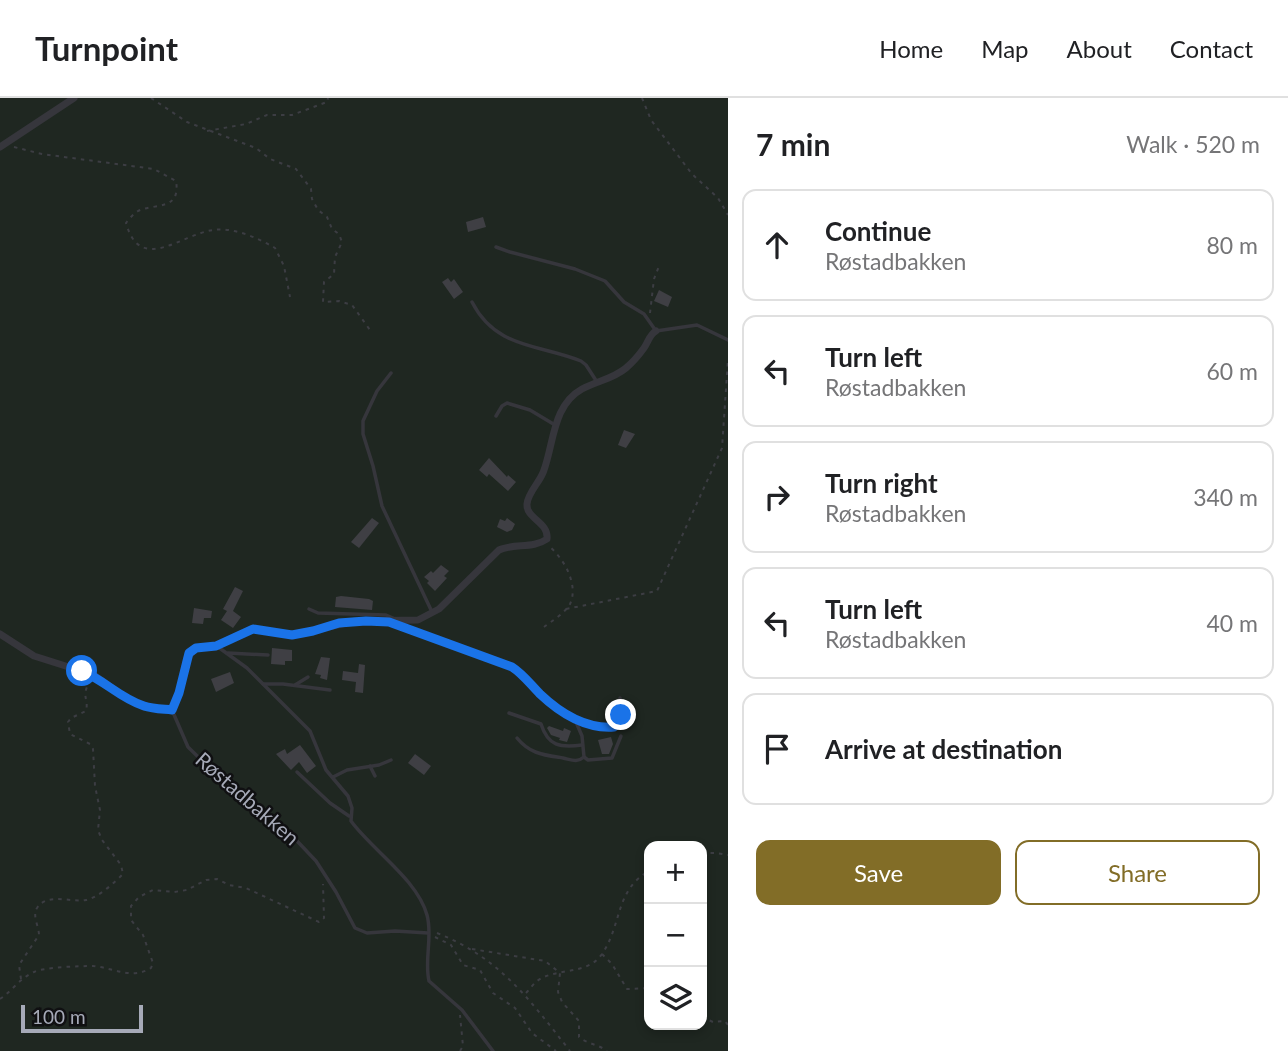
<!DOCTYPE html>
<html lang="en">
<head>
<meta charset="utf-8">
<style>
  :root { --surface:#fff; --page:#f2f2f2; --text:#202124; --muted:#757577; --line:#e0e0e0; --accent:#826d27 }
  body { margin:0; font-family:Lato,sans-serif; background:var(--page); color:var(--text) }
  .controls { position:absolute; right:21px; bottom:21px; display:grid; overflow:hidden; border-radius:14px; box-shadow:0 4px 10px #0003 }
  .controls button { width:63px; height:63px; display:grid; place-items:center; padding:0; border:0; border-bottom:2px solid var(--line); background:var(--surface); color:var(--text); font:35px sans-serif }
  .scale { position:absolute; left:21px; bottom:18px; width:122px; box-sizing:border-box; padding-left:7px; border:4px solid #a6aab8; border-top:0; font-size:19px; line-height:24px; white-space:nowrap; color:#a6aab8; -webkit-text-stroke:5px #101012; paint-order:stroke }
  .stop { position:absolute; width:21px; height:21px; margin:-16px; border:5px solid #1a73e8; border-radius:50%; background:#fff }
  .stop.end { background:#1a73e8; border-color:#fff; box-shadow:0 2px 7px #0008 }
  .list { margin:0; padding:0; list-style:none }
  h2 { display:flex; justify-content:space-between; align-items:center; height:91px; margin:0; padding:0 28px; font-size:30px }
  h2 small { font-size:23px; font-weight:400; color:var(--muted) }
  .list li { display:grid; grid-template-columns:46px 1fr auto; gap:21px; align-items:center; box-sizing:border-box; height:112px; margin:0 14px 14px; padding:0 14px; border:2px solid var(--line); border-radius:14px }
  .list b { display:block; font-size:26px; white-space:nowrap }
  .list p { margin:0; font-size:23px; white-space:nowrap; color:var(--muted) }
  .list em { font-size:23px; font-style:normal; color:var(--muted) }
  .actions { display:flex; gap:14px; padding:21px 28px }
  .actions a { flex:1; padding:16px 0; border:2px solid var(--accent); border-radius:14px; text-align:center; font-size:24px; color:var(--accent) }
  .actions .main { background:var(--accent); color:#fff }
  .icon { flex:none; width:38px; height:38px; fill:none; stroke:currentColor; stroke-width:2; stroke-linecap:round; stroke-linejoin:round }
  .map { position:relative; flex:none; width:728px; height:953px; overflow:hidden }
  header { display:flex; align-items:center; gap:42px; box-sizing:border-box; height:98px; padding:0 35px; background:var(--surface); border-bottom:2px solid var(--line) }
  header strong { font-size:33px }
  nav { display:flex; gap:38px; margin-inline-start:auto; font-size:24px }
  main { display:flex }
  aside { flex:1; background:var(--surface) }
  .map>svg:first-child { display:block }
</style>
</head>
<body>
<header>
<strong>Turnpoint</strong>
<nav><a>Home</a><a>Map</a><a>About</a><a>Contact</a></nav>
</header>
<main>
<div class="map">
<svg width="728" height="953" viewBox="0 0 728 953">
  <rect width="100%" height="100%" fill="#151517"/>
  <path fill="#1f2721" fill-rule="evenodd" d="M0 0H728V953H0ZM649 748H702V927H649Z"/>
  <g fill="#3f3f44">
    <path d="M483 119 486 129 468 134 466 124Z"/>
    <path d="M448 180 451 184 454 181 463 194 454 201 442 184Z"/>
    <path d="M659 192 672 199 668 209 654 203Z"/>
    <path d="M624 332 635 336 626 350 618 347Z"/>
    <path d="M489 360 507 379 508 377 516 384 508 393 489 376 487 379 479 372Z"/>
    <path d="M372 420 379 425 359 450 351 444Z"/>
    <path d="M507 420 515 426 512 432 507 434 497 429 500 421 505 423Z"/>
    <path d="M441 467 449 473 444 478 447 480 435 493 427 485 429 483 424 479 431 473 433 475Z"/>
    <path d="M235 489 243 493 233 513 241 519 233 530 221 522 227 513 223 511Z"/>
    <path d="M341 498 369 501 373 503 372 512 335 509 336 499Z"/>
    <path d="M194 510 212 513 211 520H204L203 526 192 525Z"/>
    <path d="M272 550 292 552V563H285V567L271 566Z"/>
    <path d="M321 559 330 560 327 582 320 580 321 577 315 576Z"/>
    <path d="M359 566 365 567 363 595 355 594 356 584 342 582 343 573 358 575Z"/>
    <path d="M230 574 234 585 216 594 211 581Z"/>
    <path d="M549 628 563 633 564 630 571 633 567 644 559 642 560 640 551 637 547 630Z"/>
    <path d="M611 639 613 646 609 656H602L598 642Z"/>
    <path d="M300 647 316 668 307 675 299 664 291 672 276 656 285 651 287 656Z"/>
    <path d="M415 656 431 668 424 677 408 665Z"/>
  </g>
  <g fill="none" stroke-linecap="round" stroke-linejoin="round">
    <g stroke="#3c3d43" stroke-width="2" stroke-dasharray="3.5 5" stroke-linecap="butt">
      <path d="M151 0 187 24 256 50 270 61 296 71 311 91 312 101 318 112 327 119 332 131 339 136 342 144 335 159 334 176 324 184 323 204 339 203 352 207 370 232"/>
      <path d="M642 0 651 22 692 76 718 100 728 117"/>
      <path d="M207 33 246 26 267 17H292L327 4 328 0"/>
      <path d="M14 49 42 56 154 71 176 83C181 113 155 105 138 113 133 116 129 121 126 125 140 176 180 137 213 132 234 129 258 140 275 150L284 168 290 199"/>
      <path d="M650 215 654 181 659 168"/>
      <path d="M566 511 657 493 722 350 728 261"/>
      <path d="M544 529C552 523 565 515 570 506 579 487 564 461 550 449"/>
      <path d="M702 755H716L728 757"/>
      <path d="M437 835C500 860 529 901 570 953"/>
      <path d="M435 839 451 847 463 867 480 872 493 895 515 910 532 935 556 953"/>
      <path d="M472 851 545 863 560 875 558 894 562 904 579 923V939C587 946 598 946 607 953"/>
      <path d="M602 856 612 866 627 891 649 890"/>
      <path d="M21 881 19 867 39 837C39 829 32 817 37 810 47 794 72 805 86 802 99 799 114 785 123 776L121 767 102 742 98 732 100 712 95 688 93 651 90 646 70 636 68 624 71 620 86 613C89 600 81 599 89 585"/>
      <path d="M526 895C530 891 533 886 537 883 556 869 587 878 602 856 622 827 615 792 649 773"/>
      <path d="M0 901C12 893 20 880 34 874 44 869 81 868 93 868 114 870 132 882 151 870L153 865 143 837 131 822V808L139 799 153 792 174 794 187 792 206 782 217 781 229 787 246 790 319 824 324 820 323 786"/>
      <path d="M702 919 713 924 725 923 728 927"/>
      <path d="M460 953 463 948 460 917"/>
    </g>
    <g stroke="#36363c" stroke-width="3.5">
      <path d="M496 149 510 154 575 171 605 183 624 204 644 216 656 233 697 227 728 242"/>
      <path d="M472 204C496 251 539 246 581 263L586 267 597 284"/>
      <path d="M391 275 377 293 363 323V336L373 368 382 408 432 514"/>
      <path d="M496 318 502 308 507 305 530 312 555 327"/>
      <path d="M309 511 318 515 386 517 395 521"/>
      <path d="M389 524 435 539 516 572 544 600 576 624 582 638 584 659"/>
      <path d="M218 549 247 570 310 633 326 672 348 698 352 710 351 723C372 752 417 781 427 817 433 838 424 862 429 883L462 912 493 953"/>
      <path d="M228 555 268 557"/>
      <path d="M263 586H283L330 592"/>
      <path d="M295 587 308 579"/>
      <path d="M172 612 188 649 236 696 280 725 316 763 336 794 355 830 367 835 395 833 428 835"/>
      <path d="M509 615 541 626C548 648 560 650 582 647"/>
      <path d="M576 624 614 629 620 622V600"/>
      <path d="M517 640C530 656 544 657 563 660 572 662 577 665 584 659"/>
      <path d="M584 659 588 662 612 660 621 638"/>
      <path d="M370 668 375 678"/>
      <path d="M297 674 330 705 349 718"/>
      <path d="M333 679 347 672 379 667 391 662"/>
    </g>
    <g stroke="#36363c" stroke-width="7">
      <path d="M0 49 74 0"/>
      <path d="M0 536 34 558 94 577 128 601 145 609 172 612 179 595 187 560 196 550 216 548 252 531 292 537 355 523 418 522 439 511 499 452C514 445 533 451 547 441 549 424 526 421 527 406 528 394 541 383 544 372 554 344 553 307 582 291 597 283 613 281 626 270 633 264 639 257 644 250 649 243 649 237 656 233"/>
    </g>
  </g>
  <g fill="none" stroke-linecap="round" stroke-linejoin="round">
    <path stroke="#1a73e8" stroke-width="9" d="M82 573C104 582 121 601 144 608 153 611 163 611 172 612L179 595 189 555 196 550 216 548 253 531 292 537 313 533 339 525 366 523 389 524 512 569C523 576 531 587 540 596 560 615 586 631 614 629L619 625 621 617"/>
  </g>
  <g text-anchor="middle" stroke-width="5" stroke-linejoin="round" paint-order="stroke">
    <g font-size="21" fill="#a6aab8" stroke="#101012">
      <text transform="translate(247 701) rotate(41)" y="7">Røstadbakken</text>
    </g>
  </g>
</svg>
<div class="controls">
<button>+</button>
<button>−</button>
<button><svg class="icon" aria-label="layers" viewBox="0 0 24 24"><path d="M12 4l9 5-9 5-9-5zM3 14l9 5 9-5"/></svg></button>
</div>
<div class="scale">100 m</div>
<div class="stop" style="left:82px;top:573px"></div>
<div class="stop end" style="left:621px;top:617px"></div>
</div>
<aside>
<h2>7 min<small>Walk · 520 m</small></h2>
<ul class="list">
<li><svg class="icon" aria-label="ahead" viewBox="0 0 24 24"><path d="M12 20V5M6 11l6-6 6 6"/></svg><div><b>Continue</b><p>Røstadbakken</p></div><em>80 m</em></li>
<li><svg class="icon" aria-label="left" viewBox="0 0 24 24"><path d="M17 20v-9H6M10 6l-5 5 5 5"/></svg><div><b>Turn left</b><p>Røstadbakken</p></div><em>60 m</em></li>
<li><svg class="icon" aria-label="right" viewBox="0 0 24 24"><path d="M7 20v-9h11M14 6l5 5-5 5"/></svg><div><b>Turn right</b><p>Røstadbakken</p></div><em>340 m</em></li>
<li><svg class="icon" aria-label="left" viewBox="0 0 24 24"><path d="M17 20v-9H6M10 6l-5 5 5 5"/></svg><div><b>Turn left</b><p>Røstadbakken</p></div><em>40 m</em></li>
<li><svg class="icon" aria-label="arrive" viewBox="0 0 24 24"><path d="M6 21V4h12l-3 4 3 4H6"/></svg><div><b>Arrive at destination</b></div></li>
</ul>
<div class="actions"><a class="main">Save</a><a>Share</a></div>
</aside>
</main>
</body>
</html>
